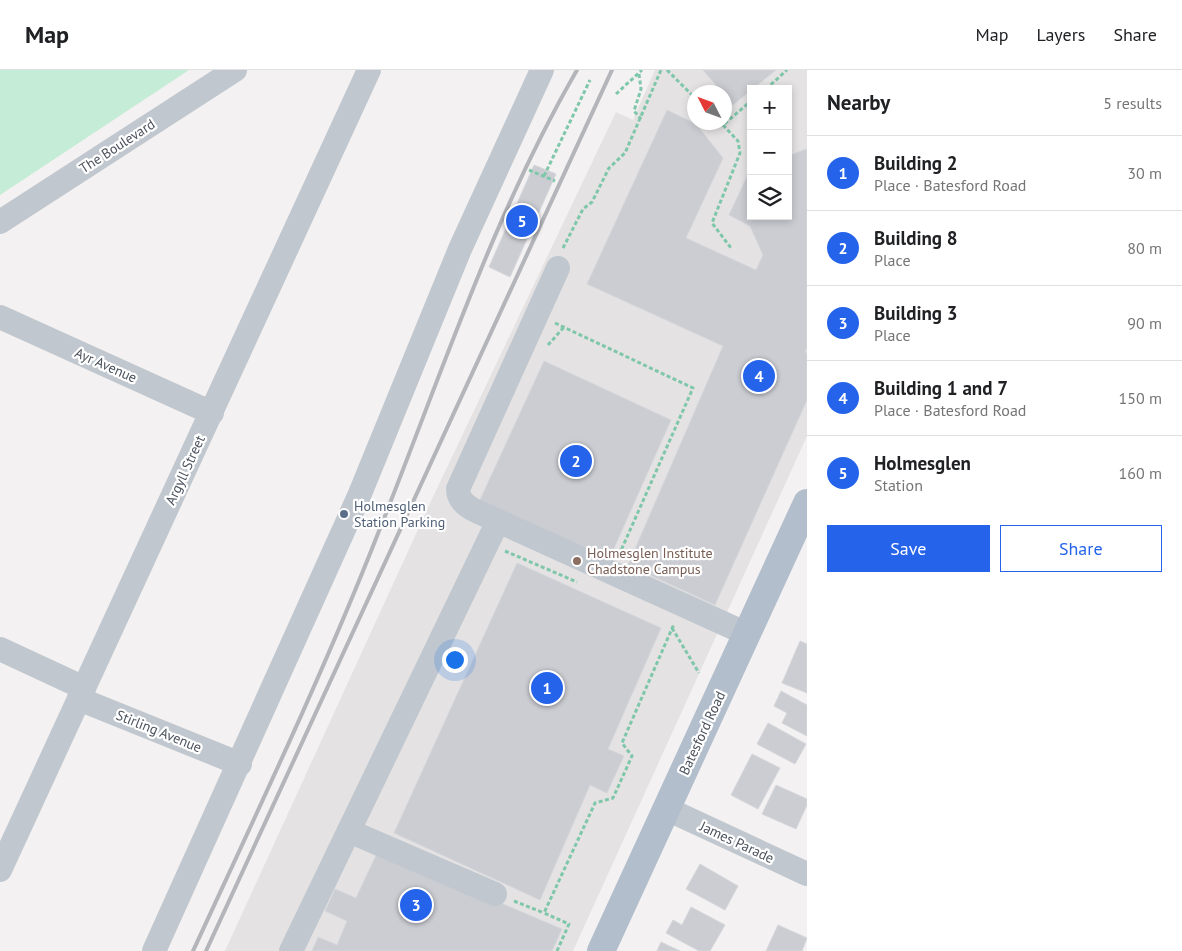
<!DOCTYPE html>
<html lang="en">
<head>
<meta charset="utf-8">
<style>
  :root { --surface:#fff; --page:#f2f2f2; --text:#202124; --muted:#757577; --line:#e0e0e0; --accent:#2563eb }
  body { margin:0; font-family:"PT Sans",sans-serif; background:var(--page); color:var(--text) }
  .controls { position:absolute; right:15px; top:15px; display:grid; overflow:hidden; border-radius:0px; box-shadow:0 2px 8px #0003 }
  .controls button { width:45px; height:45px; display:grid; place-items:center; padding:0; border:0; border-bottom:1px solid var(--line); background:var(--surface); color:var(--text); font:25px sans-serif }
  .compass { position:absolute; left:687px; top:15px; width:45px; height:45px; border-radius:50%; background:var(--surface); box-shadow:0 2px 8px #0003; rotate:312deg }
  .you { position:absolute; left:454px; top:589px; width:18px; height:18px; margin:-12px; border:4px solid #fff; border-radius:50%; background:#1a73e8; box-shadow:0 0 0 8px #1a73e833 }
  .badge { display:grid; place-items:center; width:32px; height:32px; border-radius:50%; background:var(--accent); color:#fff; font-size:16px; font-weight:700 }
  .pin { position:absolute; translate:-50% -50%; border:2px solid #fff; box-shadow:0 1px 5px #0006 }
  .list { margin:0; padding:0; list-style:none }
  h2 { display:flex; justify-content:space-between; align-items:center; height:65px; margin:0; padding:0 20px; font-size:21px }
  h2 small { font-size:16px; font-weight:400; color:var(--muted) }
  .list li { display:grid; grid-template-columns:32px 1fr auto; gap:15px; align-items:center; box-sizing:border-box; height:75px; padding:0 20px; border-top:1px solid var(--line) }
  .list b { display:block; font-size:19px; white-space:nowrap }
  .list p { margin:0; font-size:16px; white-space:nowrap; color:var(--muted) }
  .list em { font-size:16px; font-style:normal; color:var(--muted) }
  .actions { display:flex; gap:10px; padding:15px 20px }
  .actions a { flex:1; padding:11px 0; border:1px solid var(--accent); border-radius:0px; text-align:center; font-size:18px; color:var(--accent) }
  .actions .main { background:var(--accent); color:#fff }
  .icon { flex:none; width:28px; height:28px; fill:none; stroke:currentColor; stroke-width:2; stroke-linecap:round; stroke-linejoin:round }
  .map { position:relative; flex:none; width:807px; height:881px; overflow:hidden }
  header { display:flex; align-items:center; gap:30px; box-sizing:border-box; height:70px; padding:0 25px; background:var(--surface); border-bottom:1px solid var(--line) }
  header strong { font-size:24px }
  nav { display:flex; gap:28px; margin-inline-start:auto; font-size:18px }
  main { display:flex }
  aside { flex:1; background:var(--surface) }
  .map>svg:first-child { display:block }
</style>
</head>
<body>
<header>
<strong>Map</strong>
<nav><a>Map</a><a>Layers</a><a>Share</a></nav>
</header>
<main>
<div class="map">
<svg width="807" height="881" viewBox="0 0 807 881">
  <rect width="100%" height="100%" fill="#f3f1f1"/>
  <path fill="#e4e2e2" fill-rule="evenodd" d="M655 0H807V366L573 881H225L432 429 616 42 633 50ZM751 19H788V146H751ZM694 22H724V52H694Z"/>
  <path fill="#c4ecd7" d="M0 0H189L0 125Z"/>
  <g fill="#cbcdd3" stroke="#d5d7db">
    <path d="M703 0H776L733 35Z"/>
    <path d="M667 40 696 54 723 88 686 168 756 200 763 185 750 156 729 145 751 98V146H788V86L806 79 807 82V278L805 282 807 283V330L715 535 628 495 723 276 587 214Z"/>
    <path d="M534 95 556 104 510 207 489 197Z"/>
    <path d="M544 291 671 350 608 492 479 432Z"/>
    <path d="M517 493 661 558 608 679 624 686 607 723 590 715 540 830 394 763Z"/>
    <path d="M800 571 807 574V623L782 613Z"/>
    <path d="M781 621 807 635V666L782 653 787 643 774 636Z"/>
    <path d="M768 653 806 674 795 694 757 674Z"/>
    <path d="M752 684 780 698 758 739 731 725Z"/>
    <path d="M776 715 807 729V735L796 759 762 744Z"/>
    <path d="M378 781 562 859 552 881H312L318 867 337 875 347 851 325 841 335 819 356 828Z"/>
    <path d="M700 794 738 816 725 840 686 819Z"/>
    <path d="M691 837 725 855 710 881H699L666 863 673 850 682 855Z"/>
    <path d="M778 855 807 868 802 881H766Z"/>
    <path d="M661 872 680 881H657Z"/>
  </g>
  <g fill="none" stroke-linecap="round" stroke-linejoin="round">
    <g stroke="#7fc7aa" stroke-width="3" stroke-dasharray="4 2.5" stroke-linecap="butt">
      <path d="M667 0 694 27"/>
      <path d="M639 4 641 19 634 41 641 49"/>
      <path d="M766 19 787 0"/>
      <path d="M616 24 642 0"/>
      <path d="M720 52 723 55 751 31"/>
      <path d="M723 55 738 71 740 83 712 153 731 178"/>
      <path d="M529 100 555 111"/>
      <path d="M544 106 590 10"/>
      <path d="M563 178 583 139 592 132 609 98 625 83 661 0"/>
      <path d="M555 253 693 318 619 485"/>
      <path d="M548 275 564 257"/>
      <path d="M505 481 577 512"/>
      <path d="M672 558 699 603"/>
      <path d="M514 831 544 843"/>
      <path d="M557 881 569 854 544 843 595 733 613 728 632 686 622 673 674 554"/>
    </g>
    <g stroke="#c0c7ce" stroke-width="24">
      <path d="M0 152 235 0"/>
      <path d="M0 247 212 343"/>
      <path d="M498 451C483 443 458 438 458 419L558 198"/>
      <path d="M0 579 84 618"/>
      <path d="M79 629 240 694"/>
      <path d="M667 739 807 804"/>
      <path d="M349 761 495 824"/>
      <path d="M0 800 369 0"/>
      <path d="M154 881 359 426 460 179 542 0"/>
      <path d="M291 881 498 451 747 564"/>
    </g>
    <path stroke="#b3becd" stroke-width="28" d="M601 881 807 433"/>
    <g stroke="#b4b5ba" stroke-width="4">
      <path d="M193 881C257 742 323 604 379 461 441 306 493 145 577 0"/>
      <path d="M206 881 612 0"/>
    </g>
  </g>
  <circle fill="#5c6f8a" stroke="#fff" stroke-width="2" cx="344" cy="444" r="5"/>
  <circle fill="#8d6e63" stroke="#fff" stroke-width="2" cx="577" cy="491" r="5"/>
  <g text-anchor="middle" stroke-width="4.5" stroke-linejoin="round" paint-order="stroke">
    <g font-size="14" fill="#4a525d" stroke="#fff">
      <text transform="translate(117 76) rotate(-33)" y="5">The Boulevard</text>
      <text transform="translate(106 295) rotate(24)" y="5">Ayr Avenue</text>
      <text transform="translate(185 400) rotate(-65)" y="5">Argyll Street</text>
      <text transform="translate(159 661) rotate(22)" y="5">Stirling Avenue</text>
      <text transform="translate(702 663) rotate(-65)" y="5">Batesford Road</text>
      <text transform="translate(737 772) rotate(25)" y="5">James Parade</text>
    </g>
    <g font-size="14" fill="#4e5e75" stroke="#fff" text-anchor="start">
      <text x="354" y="441">Holmesglen<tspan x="354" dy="16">Station Parking</tspan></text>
    </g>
    <g font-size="14" fill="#785e54" stroke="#fff" text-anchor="start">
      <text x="587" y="488">Holmesglen Institute<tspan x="587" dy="16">Chadstone Campus</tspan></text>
    </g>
  </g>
</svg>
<div class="controls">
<button>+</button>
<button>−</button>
<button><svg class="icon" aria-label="layers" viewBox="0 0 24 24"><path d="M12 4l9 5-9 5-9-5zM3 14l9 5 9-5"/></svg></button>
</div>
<svg class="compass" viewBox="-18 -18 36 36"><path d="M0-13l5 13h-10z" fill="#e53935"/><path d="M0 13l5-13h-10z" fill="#757577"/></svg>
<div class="you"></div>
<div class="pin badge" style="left:547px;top:618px">1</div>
<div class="pin badge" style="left:576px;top:391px">2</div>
<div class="pin badge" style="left:416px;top:835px">3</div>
<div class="pin badge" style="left:759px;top:306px">4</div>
<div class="pin badge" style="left:522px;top:151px">5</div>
</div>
<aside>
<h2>Nearby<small>5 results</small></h2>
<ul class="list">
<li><span class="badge">1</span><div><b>Building 2</b><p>Place · Batesford Road</p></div><em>30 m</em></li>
<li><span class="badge">2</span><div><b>Building 8</b><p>Place</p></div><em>80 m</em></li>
<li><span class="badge">3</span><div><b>Building 3</b><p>Place</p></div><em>90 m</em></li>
<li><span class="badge">4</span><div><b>Building 1 and 7</b><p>Place · Batesford Road</p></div><em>150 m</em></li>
<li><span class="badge">5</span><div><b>Holmesglen</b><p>Station</p></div><em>160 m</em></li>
</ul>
<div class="actions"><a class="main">Save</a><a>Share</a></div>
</aside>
</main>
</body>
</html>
